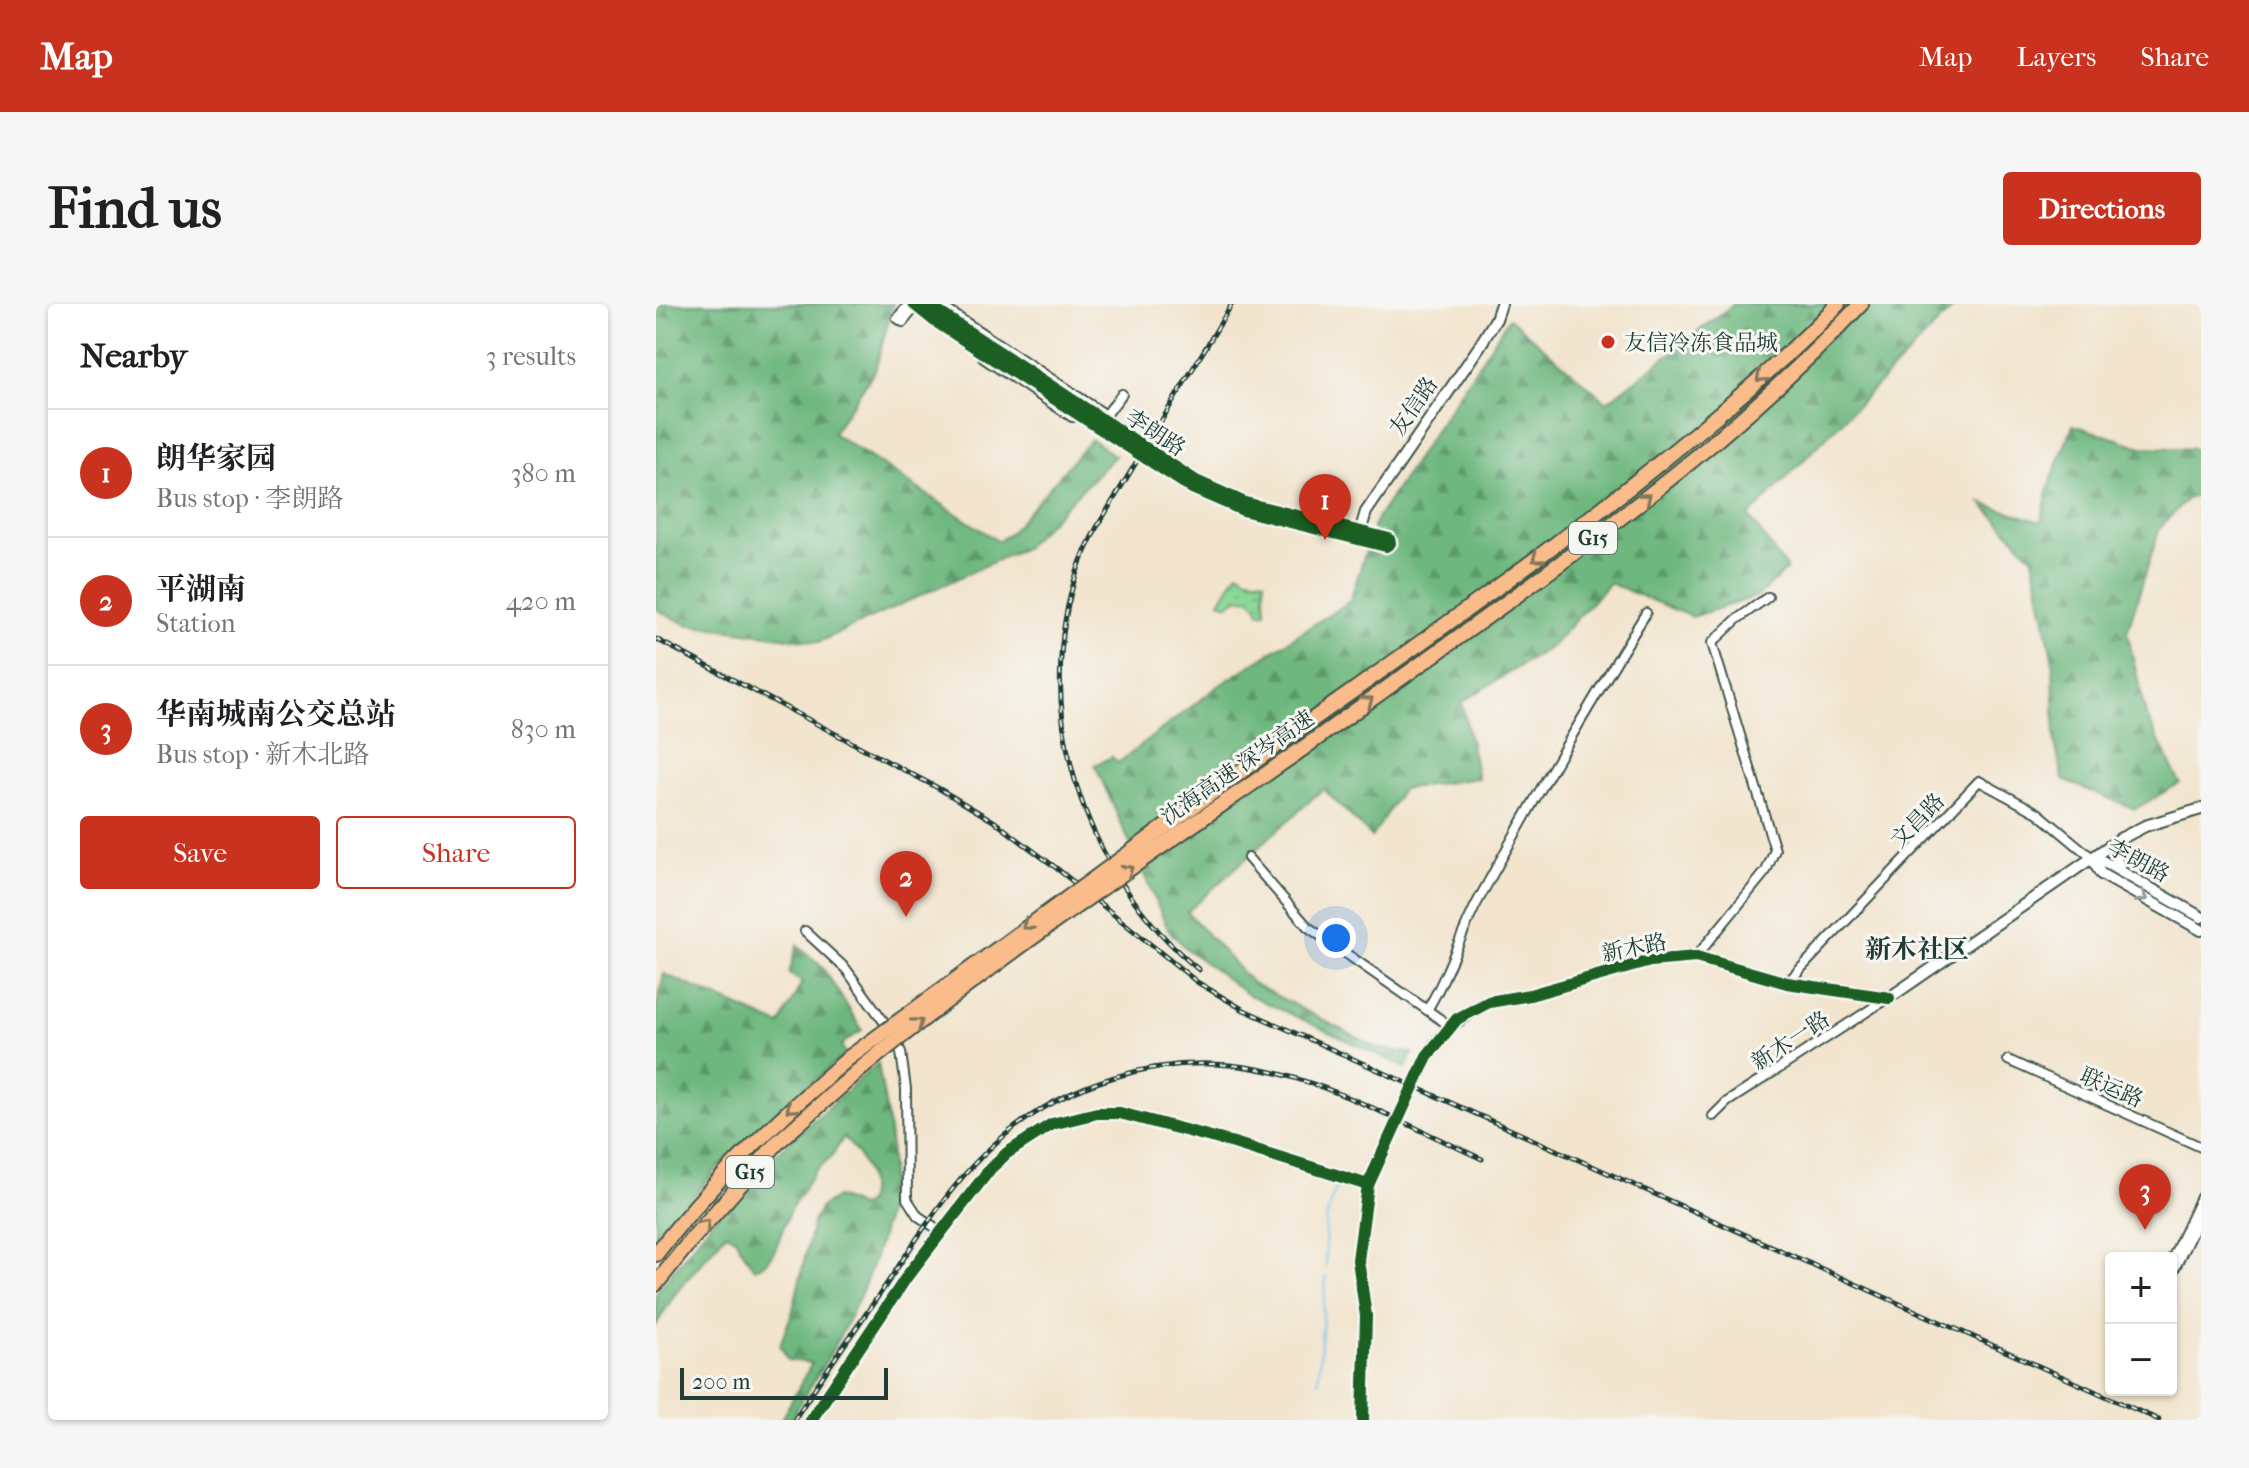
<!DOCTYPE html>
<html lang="en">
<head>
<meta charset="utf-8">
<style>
  :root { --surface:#fff; --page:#f6f6f6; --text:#202124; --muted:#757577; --line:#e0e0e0; --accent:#c8321e }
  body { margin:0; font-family:"IM FELL French Canon","Noto Serif SC",serif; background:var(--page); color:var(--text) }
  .controls { position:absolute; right:24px; bottom:24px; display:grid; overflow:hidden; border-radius:8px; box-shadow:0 2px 6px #0004 }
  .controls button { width:72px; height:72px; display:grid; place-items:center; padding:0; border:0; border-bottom:2px solid var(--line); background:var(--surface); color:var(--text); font:40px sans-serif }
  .scale { position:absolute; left:24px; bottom:20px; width:208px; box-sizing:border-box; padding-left:8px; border:4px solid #1f3d34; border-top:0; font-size:22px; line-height:28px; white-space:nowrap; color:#1f3d34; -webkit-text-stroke:6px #f6f6f2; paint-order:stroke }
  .you { position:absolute; left:680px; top:634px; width:28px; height:28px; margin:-20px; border:6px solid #fff; border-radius:50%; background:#1a73e8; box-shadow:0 0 0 12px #1a73e833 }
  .badge { display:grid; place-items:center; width:52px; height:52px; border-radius:50%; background:var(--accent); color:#fff; font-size:26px; font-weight:700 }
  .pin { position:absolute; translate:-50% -66px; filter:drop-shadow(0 2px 4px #0008) }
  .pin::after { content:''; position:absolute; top:42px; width:28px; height:24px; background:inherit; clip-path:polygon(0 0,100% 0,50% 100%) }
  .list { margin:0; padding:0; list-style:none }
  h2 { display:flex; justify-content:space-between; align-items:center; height:104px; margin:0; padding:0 32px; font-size:34px }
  h2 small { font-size:26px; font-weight:400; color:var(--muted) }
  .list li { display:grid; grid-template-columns:52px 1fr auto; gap:24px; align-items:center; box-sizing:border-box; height:128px; padding:0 32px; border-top:2px solid var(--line) }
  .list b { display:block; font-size:30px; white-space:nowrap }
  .list p { margin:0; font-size:26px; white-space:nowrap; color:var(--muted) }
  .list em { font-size:26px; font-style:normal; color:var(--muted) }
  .actions { display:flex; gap:16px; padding:24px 32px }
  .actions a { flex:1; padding:18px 0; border:2px solid var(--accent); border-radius:8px; text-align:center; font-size:28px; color:var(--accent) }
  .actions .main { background:var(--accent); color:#fff }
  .map { position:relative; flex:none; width:1545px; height:1116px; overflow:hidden; border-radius:8px }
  header { display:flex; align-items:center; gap:48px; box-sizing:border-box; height:112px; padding:0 40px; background:var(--accent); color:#fff }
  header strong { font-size:38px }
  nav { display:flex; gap:44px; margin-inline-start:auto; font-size:28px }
  .intro { display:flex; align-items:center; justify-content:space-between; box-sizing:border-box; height:192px; padding:0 48px }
  h1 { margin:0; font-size:56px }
  .button { padding:20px 36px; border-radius:8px; background:var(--accent); color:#fff; font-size:28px; font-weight:700 }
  main { display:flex; gap:48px; padding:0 48px }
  aside { flex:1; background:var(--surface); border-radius:8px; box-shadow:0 2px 6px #0004 }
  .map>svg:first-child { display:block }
</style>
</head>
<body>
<header>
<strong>Map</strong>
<nav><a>Map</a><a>Layers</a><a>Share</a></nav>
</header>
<div class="intro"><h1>Find us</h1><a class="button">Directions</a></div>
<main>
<aside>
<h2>Nearby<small>3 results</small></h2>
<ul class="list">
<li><span class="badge">1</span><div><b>朗华家园</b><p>Bus stop · 李朗路</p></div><em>380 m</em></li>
<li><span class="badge">2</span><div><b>平湖南</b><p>Station</p></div><em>420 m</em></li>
<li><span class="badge">3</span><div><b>华南城南公交总站</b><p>Bus stop · 新木北路</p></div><em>830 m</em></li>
</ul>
<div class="actions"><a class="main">Save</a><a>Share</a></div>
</aside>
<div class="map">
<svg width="1545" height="1116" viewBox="0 0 1545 1116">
  <defs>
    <pattern id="grass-dots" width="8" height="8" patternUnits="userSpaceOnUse" patternTransform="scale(2)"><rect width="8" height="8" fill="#88d796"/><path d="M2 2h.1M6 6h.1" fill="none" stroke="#75b982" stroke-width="1.8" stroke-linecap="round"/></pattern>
    <pattern id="forest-firs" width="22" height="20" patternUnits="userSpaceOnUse" patternTransform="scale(2)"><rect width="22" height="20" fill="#6eb87f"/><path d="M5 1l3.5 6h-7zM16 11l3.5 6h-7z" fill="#5a9769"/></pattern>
  </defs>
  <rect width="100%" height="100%" fill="#f6f6f2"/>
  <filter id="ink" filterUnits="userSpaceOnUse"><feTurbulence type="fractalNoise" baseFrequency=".0125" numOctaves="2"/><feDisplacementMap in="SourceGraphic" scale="16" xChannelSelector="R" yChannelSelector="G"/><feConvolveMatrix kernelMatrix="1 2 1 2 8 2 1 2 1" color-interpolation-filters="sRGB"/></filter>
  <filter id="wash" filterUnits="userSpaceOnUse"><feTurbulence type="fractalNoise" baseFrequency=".006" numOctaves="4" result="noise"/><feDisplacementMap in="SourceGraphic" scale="32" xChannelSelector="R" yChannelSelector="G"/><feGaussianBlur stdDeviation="1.8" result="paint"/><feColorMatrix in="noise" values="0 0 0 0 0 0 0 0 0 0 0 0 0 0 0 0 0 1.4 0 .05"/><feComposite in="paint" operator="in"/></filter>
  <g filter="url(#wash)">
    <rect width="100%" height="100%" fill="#f2e4cd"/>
    <path fill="url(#grass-dots)" stroke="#548a65" stroke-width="2" d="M582 268 592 274 608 276 610 308 603 309 601 301 593 294 581 295 572 301 564 298Z"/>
    <g fill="url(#forest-firs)" stroke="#467a5a" stroke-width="2">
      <path d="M0 0H237L219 66 177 129 342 237 354 229 435 135 459 152 368 244 163 338 30 320 0 305V106L3 101 0 99Z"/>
      <path d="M1078 0H1301L1093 212 1131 265 1102 292 1036 313 953 279 896 342 806 398 822 474 746 485 716 533 667 485 531 608 596 679 721 744 756 749 750 764 591 690 532 646 513 627 439 461 456 453 462 459 561 383 694 297 719 218 853 14 951 98Z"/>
      <path d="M1417 121 1486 143 1545 145V189L1531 195 1504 223 1471 328 1490 411 1524 479 1479 505 1407 476 1399 439 1397 359 1377 254 1326 199 1385 218 1393 182Z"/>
      <path d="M141 641 167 664 206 726 185 741 190 750 102 824 56 870 0 939V705L8 670 124 721 146 678 133 670Z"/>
      <path d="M222 759C227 792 236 828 235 862 235 954 181 1041 134 1116H125L156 1059 132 1056 124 1041 137 1006 157 918 165 903 181 893 204 903 211 898C219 873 204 851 188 833L175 853 160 866 134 906 119 946 109 960 98 965 79 934 70 929 19 990 0 1021V989L52 922 116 853Z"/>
    </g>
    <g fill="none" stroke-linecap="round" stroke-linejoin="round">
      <g stroke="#70c0ec" stroke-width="2">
        <path d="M670 962C669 931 667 905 684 878"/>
        <path d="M662 1077 670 973"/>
      </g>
    </g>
  </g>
  <g filter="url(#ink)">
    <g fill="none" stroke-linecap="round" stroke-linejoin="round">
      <path stroke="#c8c3ae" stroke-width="10" stroke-dasharray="10 5" stroke-linecap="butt" d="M739 821 763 769"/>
      <g stroke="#3f564b" stroke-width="12">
        <g id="minor">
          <path d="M282 0 450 111"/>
          <path d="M247 18 241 14 253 0"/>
          <path d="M247 18 262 0"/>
          <path d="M327 54 416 113H427"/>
          <path d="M450 111 466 90"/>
          <path d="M592 554 652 623 794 722"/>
          <path d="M149 627 190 665 236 729 245 748 250 785 251 895 262 912 286 928"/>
          <path d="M1040 653 1110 567 1119 546 1056 339 1080 316 1112 293"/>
          <path d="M1131 679 1323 477 1382 509 1435 553"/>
          <path d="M771 706C793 671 803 632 823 595 876 498 932 403 990 309"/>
          <path d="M1352 756 1545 843"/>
          <path d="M1057 812 1071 798 1232 694"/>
          <path d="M1515 957 1545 893"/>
          <path d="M1515 972 1545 909"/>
          <path d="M155 1116 252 971 334 865 351 849 396 820 441 809H464L578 839 712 881"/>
        </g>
      </g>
      <g stroke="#3f564b" stroke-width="14">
        <g id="tertiary">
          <path d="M540 177 589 199 733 235"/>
          <path d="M536 184 587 206 730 242"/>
          <path d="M704 228 710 208 823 43 840 15 845 0"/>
          <path d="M1465 534 1459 552 1465 567"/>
          <path d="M1435 553 1445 570 1545 626"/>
          <path d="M1435 553 1448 558 1545 613"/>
          <path d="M763 769 778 741 794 722 833 698 874 691 994 657 1040 653 1131 679 1233 694 1462 536 1489 522 1545 505"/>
          <path d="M707 1116 710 1012 702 956 712 881 739 821"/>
        </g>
      </g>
      <g stroke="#3f564b" stroke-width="18">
        <g id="motorway">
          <path d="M639 428C771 334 904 242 1029 138 1081 95 1135 50 1182 0"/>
          <path d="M649 443C840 304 1042 173 1205 0"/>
          <path d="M0 950C57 876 123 813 194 753"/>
          <path d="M0 980 35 936 122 838 201 768"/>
        </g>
      </g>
      <use href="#minor" stroke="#fff" stroke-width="8"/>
      <use href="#tertiary" stroke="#fff" stroke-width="10"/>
      <use href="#motorway" stroke="#f9bc8a" stroke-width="14"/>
      <g stroke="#1f3d34" stroke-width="5">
        <g id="rail">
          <path d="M0 335 282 484 339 518 399 563 541 678 588 706 1503 1116"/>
          <path d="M543 666C427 570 373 406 423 262 428 248 435 235 441 223L576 0"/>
          <path d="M138 1116C167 1070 199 1026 230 981 260 936 290 887 328 850 400 779 507 745 607 766 680 781 757 824 826 855"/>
        </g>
      </g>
      <use href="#rail" stroke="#f6f6f2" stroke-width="2" stroke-dasharray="6" stroke-linecap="butt"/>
      <g stroke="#3f564b" stroke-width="14" stroke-linecap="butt">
        <g id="tertiary-bridge">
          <path d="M258 0 279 17 536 184"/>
          <path d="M270 0 540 177"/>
        </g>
      </g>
      <g stroke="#3f564b" stroke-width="18" stroke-linecap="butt">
        <g id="motorway-bridge">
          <path d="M194 753 639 428"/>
          <path d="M201 768C343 651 498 548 649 443"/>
        </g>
      </g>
      <use href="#tertiary-bridge" stroke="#fff" stroke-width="10"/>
      <use href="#motorway-bridge" stroke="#f9bc8a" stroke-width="14"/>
      <g stroke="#f6f6f2" stroke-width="17">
        <g id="cycleway">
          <path d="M258 0 279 17 536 184 587 206 730 242 734 239 733 235 589 199 540 177 270 0"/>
          <path d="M155 1116 252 971 334 865 351 849 396 820 441 809H464L578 839 712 881"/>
          <path d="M707 1116 710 1012 702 956 712 881 771 752 801 715 833 698 874 691 994 657 1040 653 1131 679 1233 694"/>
        </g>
      </g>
      <use href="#cycleway" stroke="#1b5e20" stroke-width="12"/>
    </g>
    <defs><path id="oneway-chevron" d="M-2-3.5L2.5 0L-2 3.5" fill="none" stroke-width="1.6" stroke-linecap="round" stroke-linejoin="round" transform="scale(2)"/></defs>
    <g stroke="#81765b">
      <use href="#oneway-chevron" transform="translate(1105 73) rotate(139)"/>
      <use href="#oneway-chevron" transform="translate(990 194) rotate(-39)"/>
      <use href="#oneway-chevron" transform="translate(881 254) rotate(143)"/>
      <use href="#oneway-chevron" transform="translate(712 397) rotate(-36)"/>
      <use href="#oneway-chevron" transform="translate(472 566) rotate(-35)"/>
      <use href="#oneway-chevron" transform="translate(371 621) rotate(144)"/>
      <use href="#oneway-chevron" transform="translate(262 719) rotate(-37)"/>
      <use href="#oneway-chevron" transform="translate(135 804) rotate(139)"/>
      <use href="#oneway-chevron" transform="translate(49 920) rotate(-49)"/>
    </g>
    <use stroke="#8f9e9a" href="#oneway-chevron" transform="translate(1486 593) rotate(29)"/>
  </g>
  <circle fill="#c8321e" stroke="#f6f6f2" stroke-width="3" cx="952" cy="38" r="8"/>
  <g text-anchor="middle" stroke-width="6" stroke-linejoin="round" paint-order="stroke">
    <g fill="#f6f6f2" stroke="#60746d" stroke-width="2">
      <rect x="913" y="218" width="48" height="32" rx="6"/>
      <rect x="70" y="852" width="48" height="32" rx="6"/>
    </g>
    <g font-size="20" font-weight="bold" fill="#1f3d34">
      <text x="937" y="241">G15</text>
      <text x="94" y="875">G15</text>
    </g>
    <g font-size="22" fill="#1f3d34" stroke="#f6f6f2" text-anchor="start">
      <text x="968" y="46">友信冷冻食品城</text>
    </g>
    <g font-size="22" fill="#1f3d34" stroke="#f6f6f2">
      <text transform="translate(757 102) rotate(-55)" y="8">友信路</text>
      <text transform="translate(500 128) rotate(33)" y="8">李朗路</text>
      <text transform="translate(581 463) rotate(-35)" y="8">沈海高速 深岑高速</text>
      <text transform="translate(1261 516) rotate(-46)" y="8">文昌路</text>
      <text transform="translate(1483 556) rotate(28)" y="8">李朗路</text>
      <text transform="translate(978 643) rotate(-11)" y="8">新木路</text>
      <text transform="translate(1134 736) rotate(-33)" y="8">新木一路</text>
      <text transform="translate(1456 783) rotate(24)" y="8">联运路</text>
    </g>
    <g font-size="26" font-weight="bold" fill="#1f3d34" stroke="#f6f6f2">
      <text x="1261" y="654">新木社区</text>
    </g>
  </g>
</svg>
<div class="controls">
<button>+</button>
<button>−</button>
</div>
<div class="scale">200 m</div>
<div class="you"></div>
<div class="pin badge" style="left:669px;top:236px">1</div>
<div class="pin badge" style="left:250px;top:613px">2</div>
<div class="pin badge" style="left:1489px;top:926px">3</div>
</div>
</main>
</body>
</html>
